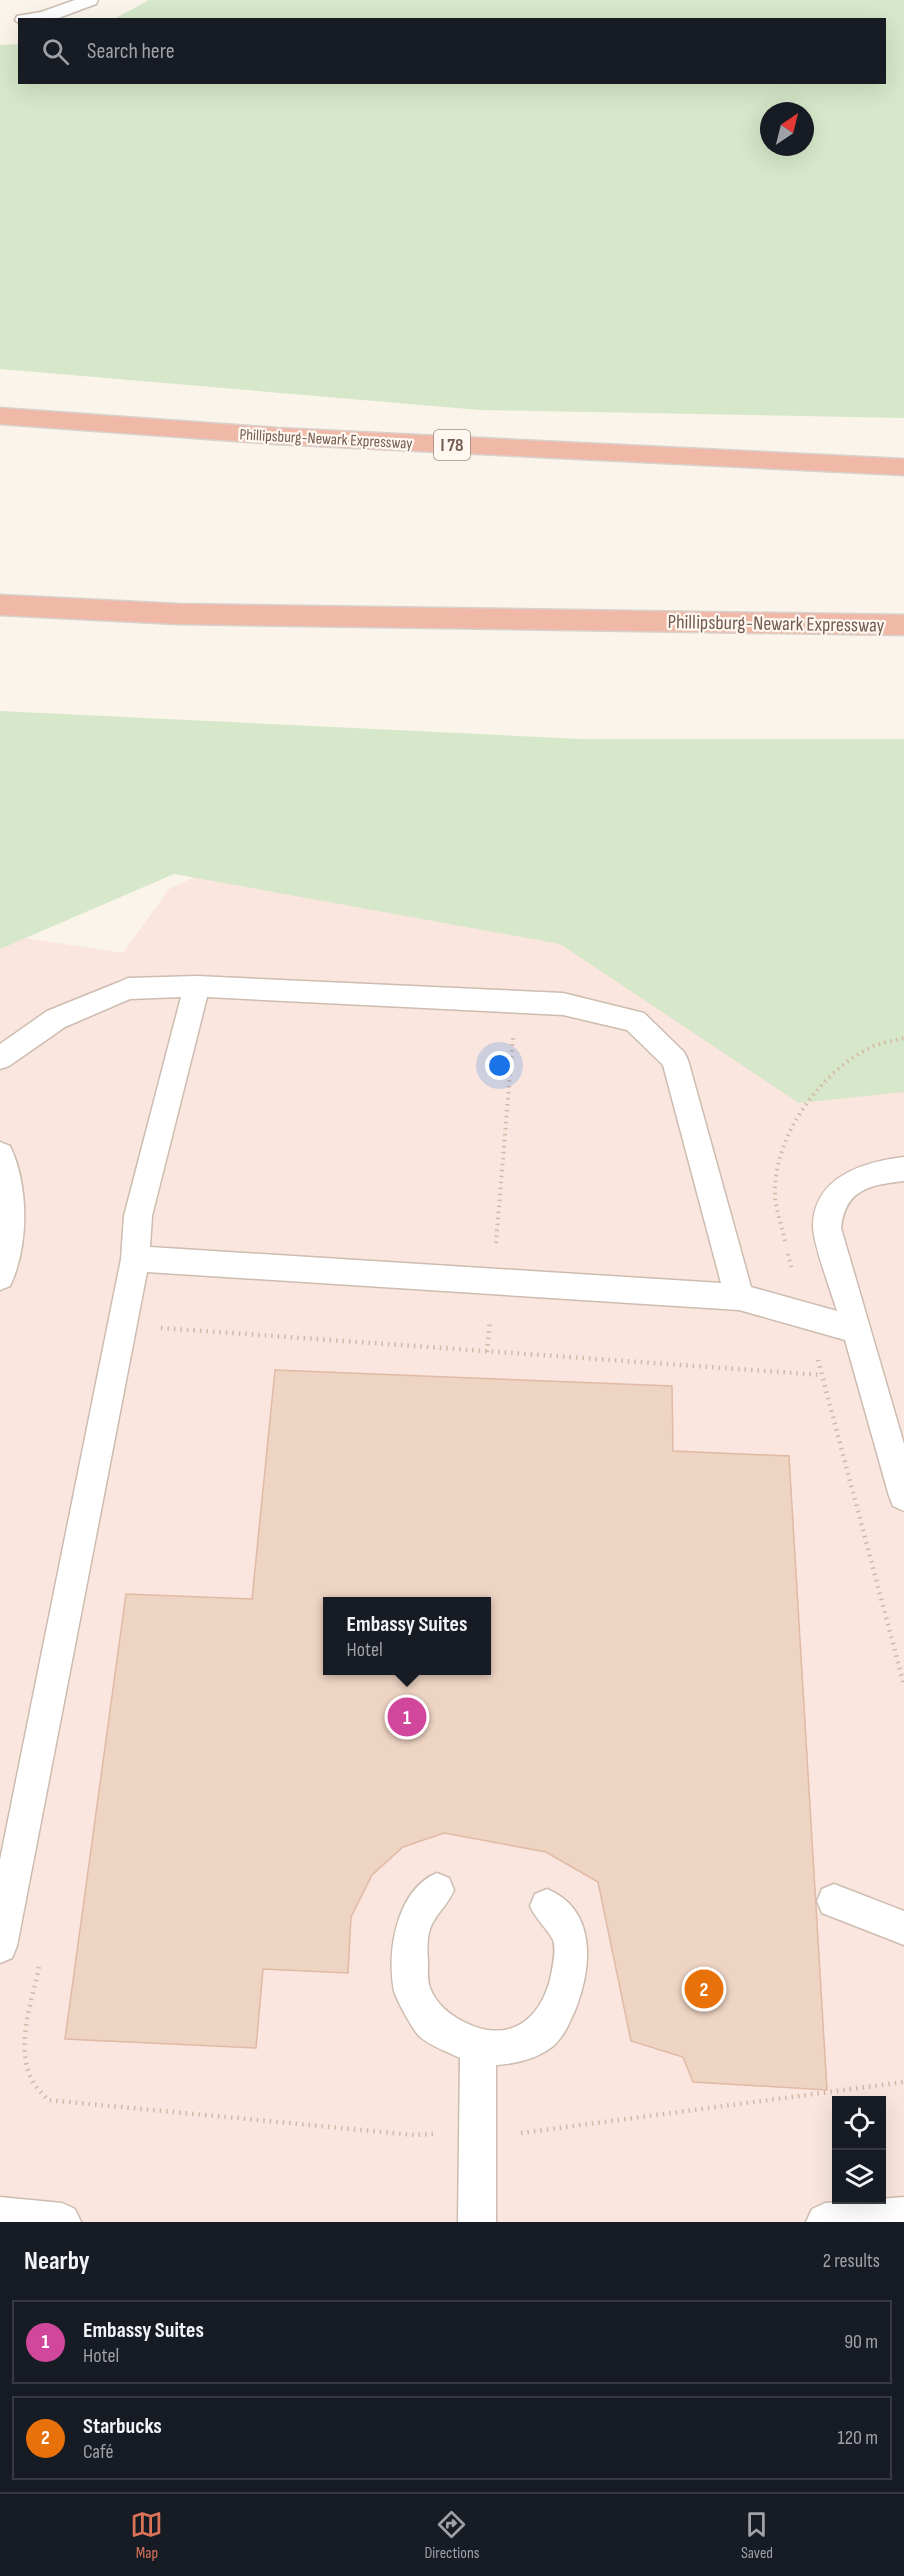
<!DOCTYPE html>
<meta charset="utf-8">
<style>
:root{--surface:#171b24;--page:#242831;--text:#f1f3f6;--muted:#9ea1a6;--line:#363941;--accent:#db7359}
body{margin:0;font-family:"Sofia Sans Condensed",sans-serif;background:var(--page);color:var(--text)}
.controls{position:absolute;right:18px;bottom:18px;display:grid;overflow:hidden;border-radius:0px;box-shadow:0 6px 24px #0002}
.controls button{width:54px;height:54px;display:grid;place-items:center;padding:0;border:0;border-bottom:2px solid var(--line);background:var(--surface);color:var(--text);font:30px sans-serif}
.compass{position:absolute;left:760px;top:102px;width:54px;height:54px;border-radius:50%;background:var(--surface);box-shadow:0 6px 24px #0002;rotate:35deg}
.you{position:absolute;left:500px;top:1066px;width:21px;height:21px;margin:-15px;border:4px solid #fff;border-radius:50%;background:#1a73e8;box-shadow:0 0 0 9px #1a73e833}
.badge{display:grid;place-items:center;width:39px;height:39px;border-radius:50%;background:var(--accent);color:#fff;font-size:20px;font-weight:700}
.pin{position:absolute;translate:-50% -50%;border:3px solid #fff;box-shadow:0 2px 6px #0006}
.popup{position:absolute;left:323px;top:1597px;width:168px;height:78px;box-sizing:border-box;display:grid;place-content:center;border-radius:0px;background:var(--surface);filter:drop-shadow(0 2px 4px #0005);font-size:20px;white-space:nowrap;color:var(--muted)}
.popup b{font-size:22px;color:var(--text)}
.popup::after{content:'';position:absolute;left:50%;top:100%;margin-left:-12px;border:12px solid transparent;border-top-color:var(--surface)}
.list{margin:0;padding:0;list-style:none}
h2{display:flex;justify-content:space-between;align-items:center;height:78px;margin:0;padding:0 24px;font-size:26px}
h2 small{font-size:20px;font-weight:400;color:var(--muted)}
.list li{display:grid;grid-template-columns:39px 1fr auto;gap:18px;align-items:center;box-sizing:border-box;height:84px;margin:0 12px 12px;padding:0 12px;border:2px solid var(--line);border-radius:0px}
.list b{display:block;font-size:22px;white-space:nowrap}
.list p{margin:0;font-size:20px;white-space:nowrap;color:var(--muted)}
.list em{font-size:20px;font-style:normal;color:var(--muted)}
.icon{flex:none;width:33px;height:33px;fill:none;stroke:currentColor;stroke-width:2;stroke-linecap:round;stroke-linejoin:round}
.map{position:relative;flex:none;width:904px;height:2222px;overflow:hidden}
.search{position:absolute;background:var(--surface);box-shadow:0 6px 24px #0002;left:18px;right:18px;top:18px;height:66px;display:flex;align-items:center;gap:15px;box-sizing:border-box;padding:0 21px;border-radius:0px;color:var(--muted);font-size:22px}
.sheet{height:270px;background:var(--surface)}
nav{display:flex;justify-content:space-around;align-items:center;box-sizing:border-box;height:84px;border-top:2px solid var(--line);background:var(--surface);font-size:16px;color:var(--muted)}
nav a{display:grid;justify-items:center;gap:3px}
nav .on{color:var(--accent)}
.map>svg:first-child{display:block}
</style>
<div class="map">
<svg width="904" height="2222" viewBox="0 0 904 2222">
<rect width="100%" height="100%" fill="#fbf4ea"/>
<path fill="#fae6de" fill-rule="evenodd" d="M 904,817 L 904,2222 L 0,2222 L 0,934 L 123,953 L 169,889 L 313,821 ZM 328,1602 L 486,1602 L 486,1670 L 328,1670 ZM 836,2100 L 882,2100 L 882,2200 L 836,2200 Z"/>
<path fill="#d6e8c9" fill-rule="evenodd" d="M 149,0 L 904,0 L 904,418 L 480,410 L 0,369 L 0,45 L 19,44 L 20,82 L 884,82 L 884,20 L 114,19 ZM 769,111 L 805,111 L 805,147 L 769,147 Z
M 0,711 L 582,739 L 904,739 L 904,1092 L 799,1103 L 560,944 L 174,874 L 0,949 Z"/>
<path fill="#eed4c3" stroke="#e0baa5" stroke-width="1.5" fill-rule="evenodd" d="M 275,1370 L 672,1386 L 673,1451 L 789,1456 L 827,2090 L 693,2082 L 683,2057 L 631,2041 L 598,1882 L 546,1852 L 444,1833 L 403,1847 L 372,1875 L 351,1917 L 348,1973 L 263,1969 L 256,2048 L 65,2039 L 126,1594 L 252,1599 ZM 328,1602 L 486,1602 L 486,1670 L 328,1670 Z"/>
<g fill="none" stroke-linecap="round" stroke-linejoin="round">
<g stroke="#cdbcb0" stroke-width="3">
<path id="service" d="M 75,0 L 98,0 L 96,4 L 53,20 L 20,20 L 20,24 L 15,20 L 17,16 L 41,12 Z
M 197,976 L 563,993 L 644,1013 L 684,1052 L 688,1060 L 751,1287 L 837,1311 C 831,1291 813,1244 813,1226 C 814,1176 864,1162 904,1157 L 904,1181 C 870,1185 845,1189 841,1228 L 904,1444 L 904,1511 L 893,1506 L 889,1496 L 845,1340 L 739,1310 L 147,1272 L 17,1946 L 12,1958 L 0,1963 L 0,1860 L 121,1259 L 124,1216 L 181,997 L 130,999 L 65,1027 L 9,1066 L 0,1069 L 0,1044 L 47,1011 L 119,982 L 128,978 ZM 207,997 L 563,1015 L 627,1030 L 663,1065 L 721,1283 L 150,1247 L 152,1216 Z
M 0,1142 L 10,1146 C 29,1186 29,1246 10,1286 L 0,1290 Z
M 437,1873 L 449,1878 L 454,1890 C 449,1903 438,1912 432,1924 C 427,1934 427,1950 428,1960 C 428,1969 427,1980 430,1988 C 437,2005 449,2014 464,2022 C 506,2043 538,2024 550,1980 C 552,1969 557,1951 553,1940 C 547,1928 536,1920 530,1906 L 535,1894 L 547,1889 C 597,1910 592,1966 576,2008 C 570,2022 564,2037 552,2047 C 536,2059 515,2064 496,2065 L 496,2222 L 458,2222 L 460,2058 C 448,2052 428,2045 419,2036 C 412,2028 397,2001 394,1991 C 386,1952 397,1889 437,1873 Z
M 834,1884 L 904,1911 L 904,1945 L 822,1913 L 817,1901 L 822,1889 Z
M 0,2197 L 62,2203 L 75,2209 L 81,2222 L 0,2222 Z
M 904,2197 L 904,2222 L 806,2222 L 812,2209 L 825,2203 Z"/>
</g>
<g stroke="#d8d1ce" stroke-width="3">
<path id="motorway" d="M 0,408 L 277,428 L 904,459 L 904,475 L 277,444 L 0,424 Z
M 0,595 L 178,604 L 904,615 L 904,635 L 178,624 L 0,615 Z"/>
</g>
<path stroke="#d4b7a6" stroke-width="4" stroke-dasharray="1.5 4.5" stroke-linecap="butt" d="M 785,1241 C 782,1226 776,1211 775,1196 C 773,1137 818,1075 869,1048 C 880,1043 892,1041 904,1038
M 496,1243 L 513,1038
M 788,1254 L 792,1270"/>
<path stroke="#d4b7a6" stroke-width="4.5" stroke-dasharray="1.5 5" stroke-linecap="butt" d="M 161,1328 L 822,1375
M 487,1352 L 490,1320
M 818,1360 L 904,1685
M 39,1967 C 32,2002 14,2048 33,2082 C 37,2089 43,2094 48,2100 L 414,2135 L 433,2134
M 521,2133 L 904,2082"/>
<use href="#service" fill="#fff" fill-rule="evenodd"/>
<use href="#motorway" fill="#f0b8a6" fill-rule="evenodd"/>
</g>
<g text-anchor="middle" stroke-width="4.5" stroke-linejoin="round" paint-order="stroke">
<g font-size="16" fill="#745b4f" stroke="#fef8f0">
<text transform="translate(326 438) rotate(3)" y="6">Phillipsburg-Newark Expressway</text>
</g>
<rect fill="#fef8f0" stroke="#9d8a7f" stroke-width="1.5" x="434" y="430" width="36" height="30" rx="4.5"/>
<g font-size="18" font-weight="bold" fill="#745b4f">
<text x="452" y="451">I 78</text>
</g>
<g font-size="20" fill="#745b4f" stroke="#fef8f0">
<text transform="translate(776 623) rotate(1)" y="7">Phillipsburg-Newark Expressway</text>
</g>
</g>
</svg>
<div class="controls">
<button><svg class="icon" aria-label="locate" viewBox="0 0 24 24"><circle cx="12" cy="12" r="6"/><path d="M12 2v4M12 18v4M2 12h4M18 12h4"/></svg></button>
<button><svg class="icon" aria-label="layers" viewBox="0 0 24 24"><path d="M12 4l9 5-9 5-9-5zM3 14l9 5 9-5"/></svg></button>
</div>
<svg class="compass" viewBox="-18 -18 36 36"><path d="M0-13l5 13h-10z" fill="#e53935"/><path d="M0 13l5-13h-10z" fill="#9ea1a6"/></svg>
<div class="you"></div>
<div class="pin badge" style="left:407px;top:1717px;background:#d1479c">1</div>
<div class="popup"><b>Embassy Suites</b>Hotel</div>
<div class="pin badge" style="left:704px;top:1989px;background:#e8710a">2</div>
<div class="search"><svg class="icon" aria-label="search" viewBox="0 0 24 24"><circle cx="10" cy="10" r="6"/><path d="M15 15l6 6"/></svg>Search here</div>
</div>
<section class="sheet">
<h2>Nearby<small>2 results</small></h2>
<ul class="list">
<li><span class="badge" style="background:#d1479c">1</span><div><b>Embassy Suites</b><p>Hotel</p></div><em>90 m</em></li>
<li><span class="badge" style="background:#e8710a">2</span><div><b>Starbucks</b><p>Café</p></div><em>120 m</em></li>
</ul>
</section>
<nav>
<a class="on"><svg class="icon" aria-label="map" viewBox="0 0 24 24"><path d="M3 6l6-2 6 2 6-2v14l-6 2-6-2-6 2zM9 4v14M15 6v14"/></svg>Map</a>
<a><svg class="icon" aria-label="directions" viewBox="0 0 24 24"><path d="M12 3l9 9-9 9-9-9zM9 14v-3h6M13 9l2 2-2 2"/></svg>Directions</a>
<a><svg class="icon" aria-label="saved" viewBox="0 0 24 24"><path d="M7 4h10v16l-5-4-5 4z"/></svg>Saved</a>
</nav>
